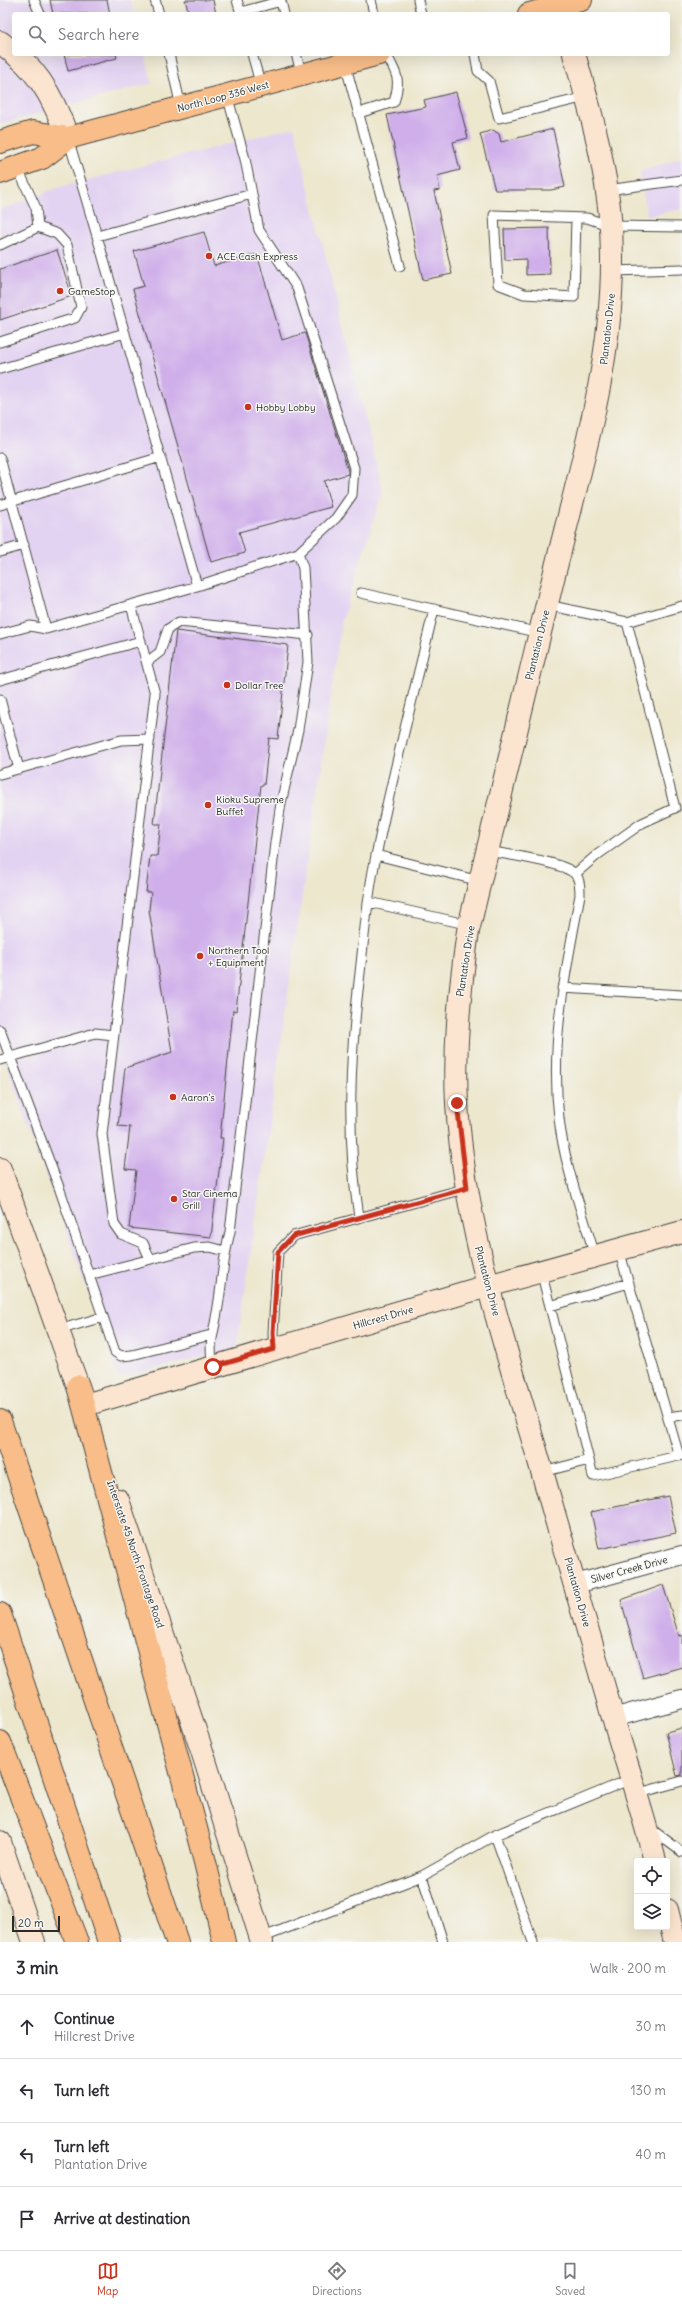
<!DOCTYPE html>
<meta charset="utf-8">
<style>
:root{--surface:#fff;--page:#f2f2f3;--text:#2b2b33;--muted:#7c7c81;--line:#e1e1e2;--accent:#c8321e}
body{margin:0;font-family:Delius,sans-serif;background:var(--page);color:var(--text)}
.controls{position:absolute;right:12px;bottom:12px;display:grid;overflow:hidden;border-radius:4px;box-shadow:0 4px 16px #0002}
.controls button{width:36px;height:36px;display:grid;place-items:center;padding:0;border:0;border-bottom:1px solid var(--line);background:var(--surface);color:var(--text);font:20px sans-serif}
.scale{position:absolute;left:12px;bottom:10px;width:48px;box-sizing:border-box;padding-left:4px;border:2px solid #2b2b2b;border-top:0;font-size:11px;line-height:14px;white-space:nowrap;color:#2b2b2b;-webkit-text-stroke:3px #f6f6f2;paint-order:stroke}
.stop{position:absolute;width:12px;height:12px;margin:-9px;border:3px solid #c8321e;border-radius:50%;background:#fff}
.stop.end{background:#c8321e;border-color:#fff;box-shadow:0 1px 4px #0008}
.list{margin:0;padding:0;list-style:none}
h2{display:flex;justify-content:space-between;align-items:center;height:52px;margin:0;padding:0 16px;font-size:17px}
h2 small{font-size:13px;font-weight:400;color:var(--muted)}
.list li{display:grid;grid-template-columns:26px 1fr auto;gap:12px;align-items:center;box-sizing:border-box;height:64px;padding:0 16px;border-top:1px solid var(--line)}
.list b{display:block;font-size:15px;white-space:nowrap}
.list p{margin:0;font-size:13px;white-space:nowrap;color:var(--muted)}
.list em{font-size:13px;font-style:normal;color:var(--muted)}
.icon{flex:none;width:22px;height:22px;fill:none;stroke:currentColor;stroke-width:2;stroke-linecap:round;stroke-linejoin:round}
.map{position:relative;flex:none;width:682px;height:1942px;overflow:hidden}
.search{position:absolute;background:var(--surface);box-shadow:0 4px 16px #0002;left:12px;right:12px;top:12px;height:44px;display:flex;align-items:center;gap:10px;box-sizing:border-box;padding:0 14px;border-radius:4px;color:var(--muted);font-size:15px}
.sheet{height:308px;background:var(--surface)}
nav{display:flex;justify-content:space-around;align-items:center;box-sizing:border-box;height:56px;border-top:1px solid var(--line);background:var(--surface);font-size:11px;color:var(--muted)}
nav a{display:grid;justify-items:center;gap:2px}
nav .on{color:var(--accent)}
.map>svg:first-child{display:block}
</style>
<div class="map">
<svg width="682" height="1942" viewBox="0 0 682 1942">
<rect width="100%" height="100%" fill="#f6f6f2"/>
<filter id="ink" filterUnits="userSpaceOnUse"><feTurbulence type="fractalNoise" baseFrequency=".025" numOctaves="2"/><feDisplacementMap in="SourceGraphic" scale="8" xChannelSelector="R" yChannelSelector="G"/><feConvolveMatrix kernelMatrix="1 2 1 2 8 2 1 2 1" color-interpolation-filters="sRGB"/></filter>
<filter id="wash" filterUnits="userSpaceOnUse"><feTurbulence type="fractalNoise" baseFrequency=".012" numOctaves="4" result="noise"/><feDisplacementMap in="SourceGraphic" scale="16" xChannelSelector="R" yChannelSelector="G"/><feGaussianBlur stdDeviation="0.9" result="paint"/><feColorMatrix in="noise" values="0 0 0 0 0 0 0 0 0 0 0 0 0 0 0 0 0 1.4 0 .05"/><feComposite in="paint" operator="in"/></filter>
<g filter="url(#wash)">
<rect width="100%" height="100%" fill="#ede7ce"/>
<path fill="#e3d3f2" d="M 0,0 L 130,0 L 134,14 L 14,14 L 14,54 L 145,54 L 152,83 L 0,124 Z
M 294,127 L 383,491 L 341,624 L 237,1348 L 119,1378 L 0,1046 L 0,210 L 60,187 Z
M 682,157 L 682,209 L 647,216 L 640,172 Z"/>
<g id="blocks">
<path fill="#cfaeea" d="M 50,0 L 107,0 L 110,14 L 53,14 Z
M 185,0 L 213,0 L 216,14 L 189,14 Z
M 64,54 L 116,54 L 117,58 L 68,71 Z
M 456,92 L 468,138 L 453,142 L 460,170 L 437,176 L 440,190 L 434,191 L 452,274 L 423,280 L 387,115 L 426,107 L 424,100 Z
M 553,129 L 565,187 L 551,190 L 495,190 L 480,134 L 493,130 L 499,134 L 501,142 Z
M 549,228 L 550,274 L 526,275 L 526,259 L 505,260 L 504,229 Z
M 204,232 L 214,266 L 257,254 L 282,340 L 305,333 L 348,471 L 348,474 L 324,481 L 331,507 L 239,532 L 245,553 L 211,562 L 133,289 L 144,286 L 134,251 Z
M 57,250 L 72,296 L 0,320 L 0,269 Z
M 176,631 L 288,645 L 278,739 L 269,738 L 264,785 L 261,785 L 236,1011 L 233,1010 L 220,1138 L 223,1138 L 211,1237 L 129,1228 L 136,1170 L 125,1169 L 130,1127 L 118,1126 L 125,1068 L 172,1052 L 149,910 L 151,892 L 146,892 L 150,856 L 157,856 L 161,824 L 154,824 Z
M 668,1496 L 676,1533 L 599,1549 L 591,1512 Z
M 663,1585 L 679,1636 L 682,1635 L 682,1667 L 643,1678 L 621,1600 Z
M 682,1728 L 682,1775 L 677,1776 L 666,1732 Z"/>
</g>
</g>
<g filter="url(#ink)">
<use href="#blocks" fill-opacity="0" stroke="#484743" stroke-width="1"/>
<g fill="none" stroke-linecap="round" stroke-linejoin="round">
<g stroke="#484743" stroke-width="11">
<path id="lane" d="M 34,0 L 40,14
M 155,0 L 159,14
M 237,0 L 241,14
M 371,0 L 374,14
M 418,0 L 421,14
M 241,12 L 281,1 L 284,14
M 169,54 L 181,107
M 252,54 L 261,86
M 296,54 L 302,75
M 475,54 L 478,71 L 489,81 L 499,118 L 586,97
M 345,63 L 400,266
M 359,113 L 394,102 C 401,79 397,74 386,54
M 68,138 L 97,236 L 252,194 L 245,159 L 227,95
M 607,190 L 682,180
M 576,218 L 574,297 L 524,294 L 498,284 L 494,215 L 587,218 L 611,226 L 682,227
M 0,245 L 38,227 L 36,208 L 17,167
M 612,271 L 682,269
M 0,342 L 75,318 L 81,307 L 67,245 L 57,234 L 38,227
M 0,369 L 125,333
M 0,458 L 46,629
M 0,505 L 161,457
M 0,552 L 24,545
M 197,586 L 298,553 L 336,518 L 352,495 L 354,468 L 297,288 L 259,230 L 252,194
M 361,593 L 540,633
M 131,605 L 155,694 L 102,1134 L 114,1224 L 121,1234 L 143,1243 L 150,1259
M 547,605 L 627,622 L 682,606
M 0,634 L 30,626 L 46,629 L 197,586 L 97,236
M 147,662 L 160,652 L 168,629 L 179,622 L 308,635
M 0,680 L 141,641
M 0,699 L 19,769
M 0,774 L 121,740 L 150,739
M 487,851 C 505,854 564,862 575,874 C 580,879 580,888 580,895 C 566,969 550,1042 559,1118 C 564,1165 582,1211 595,1256
M 376,855 L 480,881
M 575,874 L 597,855 L 642,823 L 675,808 L 627,622
M 369,902 L 470,925
M 562,988 L 682,995
M 0,1030 L 60,1190 L 115,1352 L 121,1356 L 132,1355 L 211,1335
M 0,1060 L 95,1033 L 114,1035
M 359,1217 C 346,1135 350,1055 360,973 C 364,937 367,901 374,866 C 391,779 414,694 434,609
M 619,1250 L 679,1456
M 541,1271 L 593,1476 L 682,1455
M 89,1275 L 194,1248 L 210,1247 L 225,1251
M 550,1306 L 629,1283
M 58,1330 L 103,1317
M 274,1349 L 273,1333 L 278,1252 L 293,1236 L 467,1188
M 213,1367 C 209,1342 212,1341 216,1318 C 222,1289 222,1261 230,1232 L 275,843 L 281,803 L 298,730 L 308,662 L 303,568 L 298,553
M 668,1417 L 682,1415
M 543,1472 L 589,1460
M 636,1794 L 682,1781
M 651,1829 L 682,1852
M 495,1835 L 533,1942
M 422,1876 L 443,1942
M 261,1938 L 422,1876 L 495,1835 L 631,1779"/>
</g>
<g stroke="#484743" stroke-width="20">
<path id="street" d="M 576,1584 L 682,1555
M 613,1718 L 682,1699"/>
</g>
<g stroke="#484743" stroke-width="24">
<path id="secondary" d="M 0,42 L 14,53
M 15,54 C 43,76 56,106 68,138
M 574,54 C 594,121 612,187 612,257 C 613,362 581,465 556,567 C 526,688 498,809 468,931 C 460,988 454,1045 457,1103 C 464,1224 503,1339 537,1454 C 563,1542 588,1630 613,1718 C 627,1765 643,1813 655,1861
M 0,1169 L 84,1403
M 85,1405 L 470,1291 L 682,1232
M 118,1500 L 202,1751 L 262,1942
M 0,1842 L 34,1942
M 667,1910 L 675,1942"/>
</g>
<g stroke="#484743" stroke-width="24">
<path id="primary" d="M 529,14 L 581,0
M 0,142 L 33,132 L 68,138
M 0,173 L 42,158 L 68,138 L 379,54"/>
</g>
<g stroke="#484743" stroke-width="24">
<path id="highway" d="M 78,1386 L 205,1862 L 224,1942
M 0,1421 L 177,1942
M 0,1614 L 109,1942
M 0,1742 L 77,1942"/>
</g>
<use href="#lane" stroke="#fff" stroke-width="9"/>
<use href="#street" stroke="#fff" stroke-width="18"/>
<use href="#secondary" stroke="#fce5d0" stroke-width="22"/>
<use href="#primary" stroke="#f8bd89" stroke-width="22"/>
<use href="#highway" stroke="#f8bd89" stroke-width="22"/>
</g>
</g>
<g fill="none" stroke-linecap="round" stroke-linejoin="round" filter="url(#ink)">
<path stroke="#c8321e" stroke-width="5" d="M 213,1367 L 274,1349 L 273,1333 L 278,1252 L 293,1236 L 467,1188 L 457,1103"/>
</g>
<g fill="#c8321e" stroke="#f6f6f2" stroke-width="1.5">
<circle cx="209" cy="256" r="4"/>
<circle cx="60" cy="291" r="4"/>
<circle cx="248" cy="407" r="4"/>
<circle cx="227" cy="685" r="4"/>
<circle cx="208" cy="805" r="4"/>
<circle cx="200" cy="956" r="4"/>
<circle cx="173" cy="1097" r="4"/>
<circle cx="174" cy="1199" r="4"/>
</g>
<g text-anchor="middle" stroke-width="3" stroke-linejoin="round" paint-order="stroke">
<g font-size="10" fill="#2b2b2b" stroke="#f6f6f2">
<text transform="translate(223 96) rotate(-15)" y="4">North Loop 336 West</text>
<text transform="translate(607 329) rotate(-84)" y="4">Plantation Drive</text>
<text transform="translate(537 645) rotate(-76)" y="4">Plantation Drive</text>
<text transform="translate(465 961) rotate(-81)" y="4">Plantation Drive</text>
<text transform="translate(488 1281) rotate(75)" y="4">Plantation Drive</text>
<text transform="translate(383 1317) rotate(-16)" y="4">Hillcrest Drive</text>
<text transform="translate(136 1554) rotate(71)" y="4">Interstate 45 North Frontage Road</text>
<text transform="translate(629 1569) rotate(-15)" y="4">Silver Creek Drive</text>
<text transform="translate(578 1592) rotate(74)" y="4">Plantation Drive</text>
</g>
<g font-size="10" fill="#2b2b2b" stroke="#f6f6f2" text-anchor="start">
<text x="217" y="260">ACE Cash Express</text>
<text x="68" y="295">GameStop</text>
<text x="256" y="411">Hobby Lobby</text>
<text x="235" y="689">Dollar Tree</text>
<text x="216" y="803">Kioku Supreme<tspan x="216" dy="12">Buffet</tspan></text>
<text x="208" y="954">Northern Tool<tspan x="208" dy="12">+ Equipment</tspan></text>
<text x="181" y="1101">Aaron's</text>
<text x="182" y="1197">Star Cinema<tspan x="182" dy="12">Grill</tspan></text>
</g>
</g>
</svg>
<div class="controls">
<button><svg class="icon" aria-label="locate" viewBox="0 0 24 24"><circle cx="12" cy="12" r="6"/><path d="M12 2v4M12 18v4M2 12h4M18 12h4"/></svg></button>
<button><svg class="icon" aria-label="layers" viewBox="0 0 24 24"><path d="M12 4l9 5-9 5-9-5zM3 14l9 5 9-5"/></svg></button>
</div>
<div class="scale">20 m</div>
<div class="stop" style="left:213px;top:1367px"></div>
<div class="stop end" style="left:457px;top:1103px"></div>
<div class="search"><svg class="icon" aria-label="search" viewBox="0 0 24 24"><circle cx="10" cy="10" r="6"/><path d="M15 15l6 6"/></svg>Search here</div>
</div>
<section class="sheet">
<h2>3 min<small>Walk · 200 m</small></h2>
<ul class="list">
<li><svg class="icon" aria-label="ahead" viewBox="0 0 24 24"><path d="M12 20V5M6 11l6-6 6 6"/></svg><div><b>Continue</b><p>Hillcrest Drive</p></div><em>30 m</em></li>
<li><svg class="icon" aria-label="left" viewBox="0 0 24 24"><path d="M17 20v-9H6M10 6l-5 5 5 5"/></svg><div><b>Turn left</b></div><em>130 m</em></li>
<li><svg class="icon" aria-label="left" viewBox="0 0 24 24"><path d="M17 20v-9H6M10 6l-5 5 5 5"/></svg><div><b>Turn left</b><p>Plantation Drive</p></div><em>40 m</em></li>
<li><svg class="icon" aria-label="arrive" viewBox="0 0 24 24"><path d="M6 21V4h12l-3 4 3 4H6"/></svg><div><b>Arrive at destination</b></div></li>
</ul>
</section>
<nav>
<a class="on"><svg class="icon" aria-label="map" viewBox="0 0 24 24"><path d="M3 6l6-2 6 2 6-2v14l-6 2-6-2-6 2zM9 4v14M15 6v14"/></svg>Map</a>
<a><svg class="icon" aria-label="directions" viewBox="0 0 24 24"><path d="M12 3l9 9-9 9-9-9zM9 14v-3h6M13 9l2 2-2 2"/></svg>Directions</a>
<a><svg class="icon" aria-label="saved" viewBox="0 0 24 24"><path d="M7 4h10v16l-5-4-5 4z"/></svg>Saved</a>
</nav>
